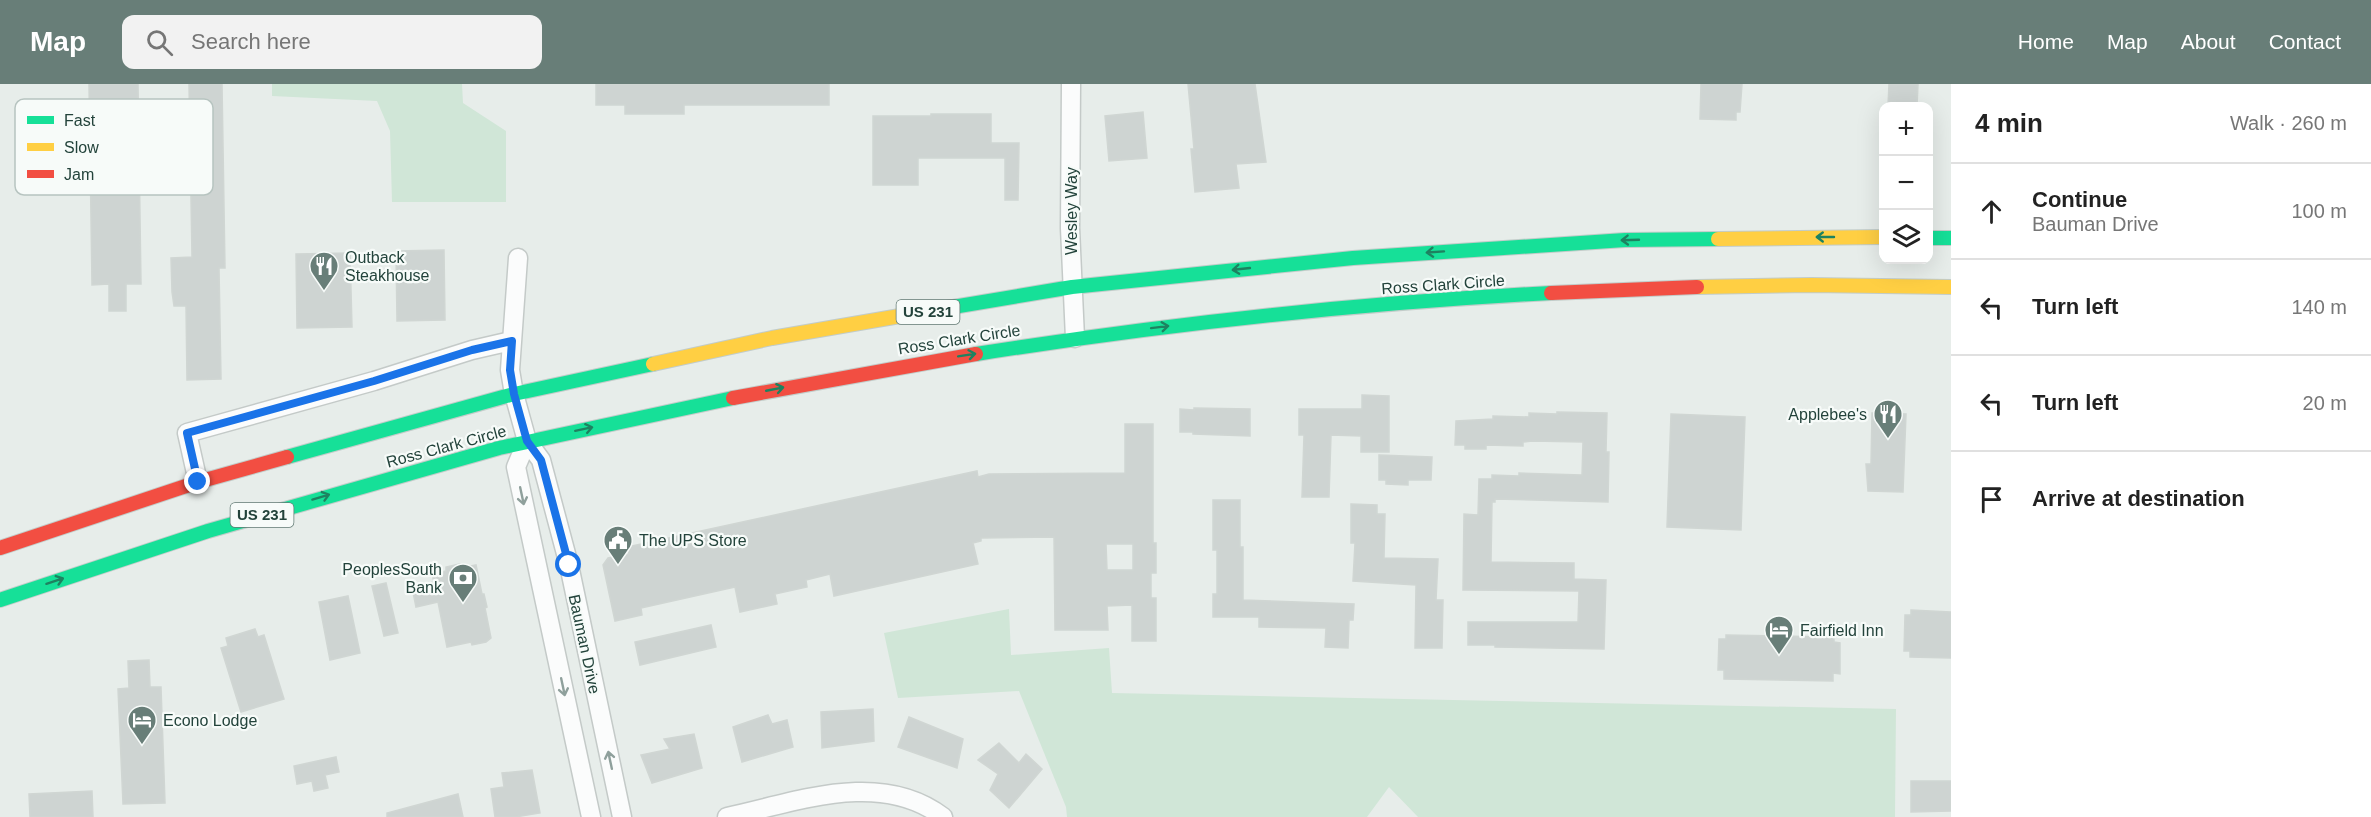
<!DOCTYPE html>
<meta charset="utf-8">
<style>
:root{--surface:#fff;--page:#f2f2f2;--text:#222;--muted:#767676;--line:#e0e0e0;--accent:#687e78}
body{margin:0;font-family:Helvetica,sans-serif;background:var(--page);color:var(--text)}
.controls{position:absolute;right:18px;top:18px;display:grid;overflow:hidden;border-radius:12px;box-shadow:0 6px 24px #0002}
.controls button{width:54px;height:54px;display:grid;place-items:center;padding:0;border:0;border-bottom:2px solid var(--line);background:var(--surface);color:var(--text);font:30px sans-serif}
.stop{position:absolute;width:18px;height:18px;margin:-14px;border:4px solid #1a73e8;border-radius:50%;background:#fff}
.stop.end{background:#1a73e8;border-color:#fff;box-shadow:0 2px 6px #0008}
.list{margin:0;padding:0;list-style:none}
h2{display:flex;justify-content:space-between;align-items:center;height:78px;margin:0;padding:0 24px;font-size:26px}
h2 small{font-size:20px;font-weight:400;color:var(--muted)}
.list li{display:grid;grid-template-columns:39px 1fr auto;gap:18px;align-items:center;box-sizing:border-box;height:96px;padding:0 24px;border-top:2px solid var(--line)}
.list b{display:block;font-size:22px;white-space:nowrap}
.list p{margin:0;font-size:20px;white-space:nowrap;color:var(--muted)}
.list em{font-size:20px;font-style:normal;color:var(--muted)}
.icon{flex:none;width:33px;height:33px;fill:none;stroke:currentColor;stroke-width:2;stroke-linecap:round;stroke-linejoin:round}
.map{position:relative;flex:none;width:1951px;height:733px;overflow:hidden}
header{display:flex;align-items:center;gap:36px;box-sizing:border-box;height:84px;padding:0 30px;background:var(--accent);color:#fff}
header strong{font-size:28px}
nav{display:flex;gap:33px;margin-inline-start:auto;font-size:21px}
.search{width:420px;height:54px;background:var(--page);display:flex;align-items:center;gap:15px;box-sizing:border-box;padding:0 21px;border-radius:12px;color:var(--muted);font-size:22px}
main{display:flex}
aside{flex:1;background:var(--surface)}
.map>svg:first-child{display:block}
</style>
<header>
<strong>Map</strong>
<div class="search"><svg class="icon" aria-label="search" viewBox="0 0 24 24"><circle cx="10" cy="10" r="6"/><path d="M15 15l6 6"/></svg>Search here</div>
<nav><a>Home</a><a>Map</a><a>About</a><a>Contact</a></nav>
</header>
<main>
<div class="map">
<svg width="1951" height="733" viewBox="0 0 1951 733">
<rect width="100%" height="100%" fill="#e7edea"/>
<path fill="#d0e6d7" d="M 272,0 L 462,0 L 463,19 L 506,47 L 506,118 L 392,118 L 390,47 L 377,17 L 272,12 Z
M 1009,525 L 1011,571 L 1109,564 L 1112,609 L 1896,625 L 1895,733 L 1418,733 L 1389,703 L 1367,733 L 1067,733 L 1066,723 L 1019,607 L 898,614 L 884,549 Z"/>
<path fill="#ced4d2" stroke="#d0d6d3" stroke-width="1.5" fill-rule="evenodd" d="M 89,0 L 138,0 L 141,200 L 126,200 L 126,227 L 109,227 L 109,200 L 92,201 Z
M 189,0 L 222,0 L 225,184 L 219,184 L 221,295 L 187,296 L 186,222 L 174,222 L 172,208 L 171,174 L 192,173 Z
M 596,0 L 829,0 L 829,21 L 684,21 L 684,30 L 625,30 L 625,21 L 596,21 Z
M 1188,0 L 1255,0 L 1266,78 L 1236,80 L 1239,104 L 1195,108 L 1191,65 L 1194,65 Z
M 1701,0 L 1742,0 L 1740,28 L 1736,28 L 1736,36 L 1700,35 Z
M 1889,0 L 1918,0 L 1917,22 L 1888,22 Z
M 1143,28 L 1147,74 L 1109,77 L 1105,32 Z
M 931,30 L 991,30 L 991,59 L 1019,59 L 1018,116 L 1005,116 L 1005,74 L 918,74 L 918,101 L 873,101 L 873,32 L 931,32 Z
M 444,166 L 445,236 L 397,237 L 396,167 Z
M 350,169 L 352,243 L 297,244 L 296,170 Z
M 1362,311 L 1389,312 L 1389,368 L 1361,368 L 1361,352 L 1331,351 L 1329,413 L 1302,413 L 1304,351 L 1299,351 L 1299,325 L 1362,325 Z
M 1194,324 L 1250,325 L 1250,352 L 1193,350 L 1193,348 L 1180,348 L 1180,325 L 1194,326 Z
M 1557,328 L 1607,329 L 1606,368 L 1609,368 L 1608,418 L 1495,415 L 1495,418 L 1492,418 L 1491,478 L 1574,479 L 1574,495 L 1606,496 L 1604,565 L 1495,563 L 1495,561 L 1468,561 L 1468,538 L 1578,538 L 1579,507 L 1463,506 L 1464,430 L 1478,431 L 1479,395 L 1492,395 L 1492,391 L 1519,392 L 1519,389 L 1582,391 L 1583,358 L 1532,357 L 1523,358 L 1523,362 L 1486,361 L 1486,365 L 1465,365 L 1465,361 L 1455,361 L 1456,337 L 1493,335 L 1493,332 L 1529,333 L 1529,329 L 1557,330 Z
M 1872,329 L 1906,330 L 1903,408 L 1868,407 L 1866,380 L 1871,380 Z
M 1671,330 L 1745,333 L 1741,446 L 1667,443 Z
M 1125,340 L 1153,340 L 1153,459 L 1156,459 L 1156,489 L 1151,489 L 1151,514 L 1156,514 L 1156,557 L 1132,557 L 1132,521 L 1107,522 L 1108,546 L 1055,546 L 1054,453 L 981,454 L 981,457 L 973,459 L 978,480 L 834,512 L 830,490 L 806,496 L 807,503 L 775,510 L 777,520 L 740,528 L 735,503 L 641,524 L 642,531 L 615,537 L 603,481 L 608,474 L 629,470 L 627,463 L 977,387 L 978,393 L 989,390 L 1125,389 ZM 1106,460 L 1133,460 L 1133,486 L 1107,486 Z
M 1379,371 L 1432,373 L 1431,396 L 1408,396 L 1408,401 L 1386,400 L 1386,396 L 1379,396 Z
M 1213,416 L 1240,416 L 1240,463 L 1243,463 L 1243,516 L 1354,520 L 1353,536 L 1349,536 L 1348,564 L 1325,563 L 1326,544 L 1259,543 L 1259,533 L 1213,533 L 1213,510 L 1217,510 L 1217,466 L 1213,466 Z
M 1351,420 L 1377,421 L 1377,430 L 1385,430 L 1384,474 L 1438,475 L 1436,516 L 1443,516 L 1442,564 L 1415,564 L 1416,501 L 1353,497 L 1355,459 L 1351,459 Z
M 460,480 L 461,484 L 476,481 L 482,510 L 484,510 L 487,523 L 485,524 L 491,554 L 486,558 L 472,561 L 471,558 L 447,563 L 438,518 L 416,523 L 412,503 L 434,498 L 432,490 L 446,487 L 446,483 Z
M 386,499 L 398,549 L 384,552 L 372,502 Z
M 348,512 L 360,569 L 330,576 L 319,518 Z
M 1911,526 L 1951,528 L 1951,574 L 1910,573 L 1910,567 L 1904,567 L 1905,531 L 1911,531 Z
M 711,541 L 716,563 L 640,581 L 635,558 Z
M 255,545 L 258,553 L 264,551 L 284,615 L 241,628 L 221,564 L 228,562 L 226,554 Z
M 1726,551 L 1834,553 L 1834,558 L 1840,559 L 1840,590 L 1833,589 L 1833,597 L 1724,595 L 1724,586 L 1718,586 L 1719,555 L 1726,555 Z
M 149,576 L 150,603 L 161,603 L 165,719 L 123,720 L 118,605 L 129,604 L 128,577 Z
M 873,625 L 874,657 L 822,664 L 821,628 Z
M 768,631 L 772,640 L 787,636 L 793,663 L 742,678 L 733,643 Z
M 909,633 L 963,655 L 957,684 L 898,663 Z
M 694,650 L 702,684 L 652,699 L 641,671 L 670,665 L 664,655 Z
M 999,659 L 1019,679 L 1026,670 L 1042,685 L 1009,724 L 990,706 L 998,690 L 978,676 Z
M 336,673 L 339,688 L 325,691 L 328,704 L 314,707 L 312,697 L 297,700 L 294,682 Z
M 532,686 L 540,729 L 515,733 L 495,733 L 491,705 L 504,703 L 502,689 Z
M 1911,697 L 1951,697 L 1951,727 L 1911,728 Z
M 92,707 L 93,733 L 30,733 L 29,710 Z
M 458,710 L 463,733 L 387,733 L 387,729 Z"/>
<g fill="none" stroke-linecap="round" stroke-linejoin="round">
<g stroke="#c4cac8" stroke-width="21">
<path id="street" d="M 1071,0 L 1070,144 L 1075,254
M 518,174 L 510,286 L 514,310 L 527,357 L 541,376 L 569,481 L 622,733
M 527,357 L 516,383 L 591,733
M 198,398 L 187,349 L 374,297 L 472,266 L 511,257
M 727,733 C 797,718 880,685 943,733"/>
</g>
<g stroke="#c2ccc9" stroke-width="16">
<path id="fast" d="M 1928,154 L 1951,154
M 929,227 L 1072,203 L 1353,174 L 1625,156 L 1718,155
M 976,270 C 1166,240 1359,219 1551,209
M 287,373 L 514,310 L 653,280
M 0,516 L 208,447 L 499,364 L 733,314"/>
</g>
<g stroke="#c2ccc9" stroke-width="16">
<path id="slow" d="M 1718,155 L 1884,153
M 1697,203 L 1811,201 L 1951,203
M 653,280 L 772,254 L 929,227"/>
</g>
<g stroke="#c2ccc9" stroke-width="16">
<path id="jam" d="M 1551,209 L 1697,203
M 733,314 L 976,270
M 0,464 L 198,398 L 287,373"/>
</g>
<use href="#street" stroke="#fbfcfc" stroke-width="18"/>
<use href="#fast" stroke="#16e098" stroke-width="14"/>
<use href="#slow" stroke="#ffcf43" stroke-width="14"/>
<use href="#jam" stroke="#f24e42" stroke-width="14"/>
</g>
<defs><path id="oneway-shaft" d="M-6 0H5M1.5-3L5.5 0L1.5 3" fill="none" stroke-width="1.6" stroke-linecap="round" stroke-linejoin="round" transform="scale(1.5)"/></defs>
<g stroke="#1e8260">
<use href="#oneway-shaft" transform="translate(1825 153) rotate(180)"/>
<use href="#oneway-shaft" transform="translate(1630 156) rotate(178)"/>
<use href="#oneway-shaft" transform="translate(1435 168) rotate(176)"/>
<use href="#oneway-shaft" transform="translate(1241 185) rotate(174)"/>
<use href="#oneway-shaft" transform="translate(1160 243) rotate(-7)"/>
<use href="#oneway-shaft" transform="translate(967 271) rotate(-9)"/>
<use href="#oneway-shaft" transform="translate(775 305) rotate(-11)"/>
<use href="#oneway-shaft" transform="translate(584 345) rotate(-12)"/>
<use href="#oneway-shaft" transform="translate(321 413) rotate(-17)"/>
<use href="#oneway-shaft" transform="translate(55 497) rotate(-18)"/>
</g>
<g stroke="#8fa09c">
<use href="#oneway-shaft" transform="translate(522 412) rotate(78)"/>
<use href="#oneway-shaft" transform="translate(563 603) rotate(78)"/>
<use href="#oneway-shaft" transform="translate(610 676) rotate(-102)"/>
</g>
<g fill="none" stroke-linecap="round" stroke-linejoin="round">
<path stroke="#1a73e8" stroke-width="8" d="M 198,398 L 187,349 L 374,297 L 472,266 L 512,257 L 510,286 L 514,310 L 527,357 L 541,376 L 569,481"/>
</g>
<defs>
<g id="restaurant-pin" transform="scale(1.5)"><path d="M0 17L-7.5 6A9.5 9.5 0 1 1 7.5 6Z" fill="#687e78" stroke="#f7fbf9"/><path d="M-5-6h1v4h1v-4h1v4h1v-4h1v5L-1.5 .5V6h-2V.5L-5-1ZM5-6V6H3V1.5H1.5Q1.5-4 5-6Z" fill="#fff"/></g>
<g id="civic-pin" transform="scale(1.5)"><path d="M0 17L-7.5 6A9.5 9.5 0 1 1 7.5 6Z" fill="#687e78" stroke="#f7fbf9"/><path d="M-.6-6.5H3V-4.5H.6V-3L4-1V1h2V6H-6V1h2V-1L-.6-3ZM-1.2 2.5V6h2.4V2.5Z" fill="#fff"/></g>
<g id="bank-pin" transform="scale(1.5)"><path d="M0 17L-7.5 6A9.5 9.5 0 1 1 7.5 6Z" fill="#687e78" stroke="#f7fbf9"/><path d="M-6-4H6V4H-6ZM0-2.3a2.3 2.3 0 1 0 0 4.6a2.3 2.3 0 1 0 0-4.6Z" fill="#fff"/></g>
<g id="hotel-pin" transform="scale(1.5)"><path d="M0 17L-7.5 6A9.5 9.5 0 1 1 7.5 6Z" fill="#687e78" stroke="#f7fbf9"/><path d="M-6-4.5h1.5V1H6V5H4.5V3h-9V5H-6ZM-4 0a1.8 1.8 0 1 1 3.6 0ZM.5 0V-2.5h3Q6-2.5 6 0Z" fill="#fff"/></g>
</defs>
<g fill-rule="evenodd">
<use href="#restaurant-pin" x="324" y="182"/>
<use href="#restaurant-pin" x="1888" y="330"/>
<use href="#civic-pin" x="618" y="456"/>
<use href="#bank-pin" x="463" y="494"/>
<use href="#hotel-pin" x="1779" y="546"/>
<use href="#hotel-pin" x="142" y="636"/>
</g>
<g text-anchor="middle" stroke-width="4.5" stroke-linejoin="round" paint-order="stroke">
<g fill="#f7fbf9" stroke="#637a74" stroke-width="1.5">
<rect x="896.5" y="216" width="63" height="24" rx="4.5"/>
<rect x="230.5" y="419" width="63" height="24" rx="4.5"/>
</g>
<g font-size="15" font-weight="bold" fill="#23433b">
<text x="928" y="233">US 231</text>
<text x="262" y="436">US 231</text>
</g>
<g font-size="16" fill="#23433b" stroke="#f7fbf9">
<text transform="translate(1071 127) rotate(-90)" y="6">Wesley Way</text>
<text transform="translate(1443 200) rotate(-4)" y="6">Ross Clark Circle</text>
<text transform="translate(959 255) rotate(-9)" y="6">Ross Clark Circle</text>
<text transform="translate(446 362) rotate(-15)" y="6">Ross Clark Circle</text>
<text transform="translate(585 560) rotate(78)" y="6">Bauman Drive</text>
</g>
<g font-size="16" fill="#23433b" stroke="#f7fbf9" text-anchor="start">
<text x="345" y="179">Outback<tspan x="345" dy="18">Steakhouse</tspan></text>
<text x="1867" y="336" text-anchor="end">Applebee's</text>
<text x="639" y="462">The UPS Store</text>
<text x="442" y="491" text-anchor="end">PeoplesSouth<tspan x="442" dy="18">Bank</tspan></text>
<text x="1800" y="552">Fairfield Inn</text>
<text x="163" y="642">Econo Lodge</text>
</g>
</g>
<rect x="15" y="15" width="198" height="96" rx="9" fill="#f7fbf9" stroke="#b7c4c0" stroke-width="1.5"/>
<rect x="27" y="32" width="27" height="8" fill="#16e098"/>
<rect x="27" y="59" width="27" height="8" fill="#ffcf43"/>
<rect x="27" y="86" width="27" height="8" fill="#f24e42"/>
<g font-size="16" fill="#23433b">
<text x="64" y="42">Fast</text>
<text x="64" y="69">Slow</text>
<text x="64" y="96">Jam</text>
</g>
</svg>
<div class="controls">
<button>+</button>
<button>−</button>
<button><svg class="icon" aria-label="layers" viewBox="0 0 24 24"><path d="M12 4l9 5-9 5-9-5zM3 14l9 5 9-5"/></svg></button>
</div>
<div class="stop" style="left:569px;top:481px"></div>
<div class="stop end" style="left:198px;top:398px"></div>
</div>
<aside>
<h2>4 min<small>Walk · 260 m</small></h2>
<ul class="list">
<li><svg class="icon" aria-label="ahead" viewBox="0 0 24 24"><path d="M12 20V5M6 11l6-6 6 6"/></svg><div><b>Continue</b><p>Bauman Drive</p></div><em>100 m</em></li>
<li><svg class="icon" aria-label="left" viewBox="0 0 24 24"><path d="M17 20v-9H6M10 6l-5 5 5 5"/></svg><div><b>Turn left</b></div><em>140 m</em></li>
<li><svg class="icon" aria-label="left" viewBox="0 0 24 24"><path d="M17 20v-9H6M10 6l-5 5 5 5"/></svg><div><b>Turn left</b></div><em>20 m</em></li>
<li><svg class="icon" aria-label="arrive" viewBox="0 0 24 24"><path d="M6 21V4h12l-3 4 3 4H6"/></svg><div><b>Arrive at destination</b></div></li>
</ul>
</aside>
</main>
